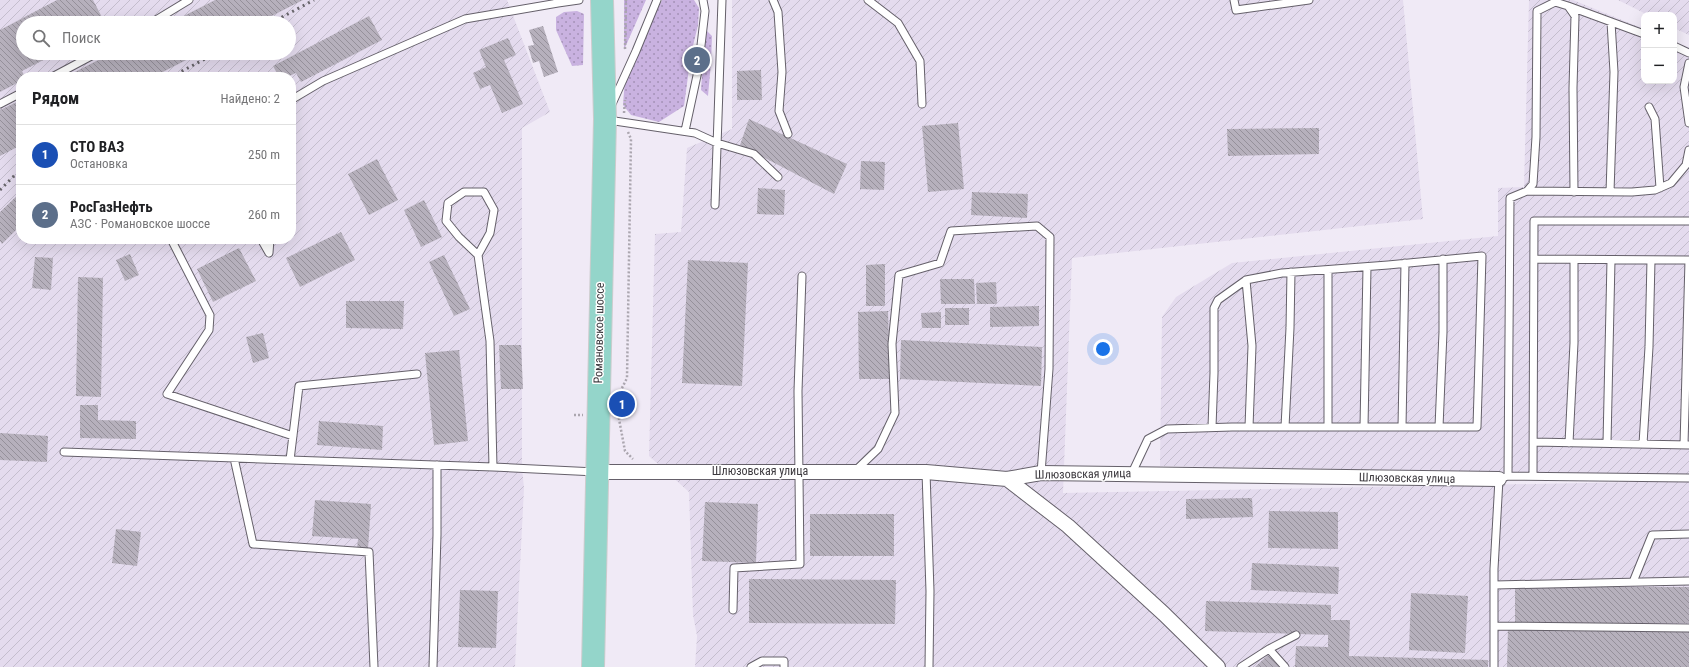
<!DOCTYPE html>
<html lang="ru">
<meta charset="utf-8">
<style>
:root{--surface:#fff;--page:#f6f6f6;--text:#202124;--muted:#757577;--line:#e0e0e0;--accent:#7c3aed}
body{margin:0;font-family:"Roboto Condensed",sans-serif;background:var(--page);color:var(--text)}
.controls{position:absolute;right:12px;top:12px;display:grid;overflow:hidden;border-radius:8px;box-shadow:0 4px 16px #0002}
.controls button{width:36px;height:36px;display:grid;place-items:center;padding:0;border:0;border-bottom:1px solid var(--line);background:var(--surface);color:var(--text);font:20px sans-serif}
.you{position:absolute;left:1103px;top:349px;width:14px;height:14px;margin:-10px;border:3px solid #fff;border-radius:50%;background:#1a73e8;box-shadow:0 0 0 6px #1a73e833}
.badge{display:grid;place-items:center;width:26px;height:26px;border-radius:50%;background:var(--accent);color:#fff;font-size:13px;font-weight:700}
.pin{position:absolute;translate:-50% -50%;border:2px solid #fff;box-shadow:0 1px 4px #0006}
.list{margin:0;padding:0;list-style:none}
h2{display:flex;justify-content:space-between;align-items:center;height:52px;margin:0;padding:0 16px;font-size:17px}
h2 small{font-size:13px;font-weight:400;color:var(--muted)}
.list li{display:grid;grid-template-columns:26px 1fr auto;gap:12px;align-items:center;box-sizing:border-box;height:60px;padding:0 16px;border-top:1px solid var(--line)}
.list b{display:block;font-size:15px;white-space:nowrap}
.list p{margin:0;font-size:13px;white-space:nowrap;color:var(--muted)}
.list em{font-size:13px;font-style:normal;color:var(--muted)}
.icon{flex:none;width:22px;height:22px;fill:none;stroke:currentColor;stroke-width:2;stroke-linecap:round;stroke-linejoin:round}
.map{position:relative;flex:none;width:1689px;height:667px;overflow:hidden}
.search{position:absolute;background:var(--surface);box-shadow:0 4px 16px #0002;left:16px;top:16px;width:280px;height:44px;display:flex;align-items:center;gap:10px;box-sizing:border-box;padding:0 14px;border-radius:22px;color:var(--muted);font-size:15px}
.panel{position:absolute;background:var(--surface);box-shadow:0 4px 16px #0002;left:16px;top:72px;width:280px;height:172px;border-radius:16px}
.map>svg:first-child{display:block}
</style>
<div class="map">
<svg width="1689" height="667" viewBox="0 0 1689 667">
<defs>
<pattern id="industrial-furrows" width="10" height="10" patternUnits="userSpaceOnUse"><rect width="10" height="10" fill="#e4dbee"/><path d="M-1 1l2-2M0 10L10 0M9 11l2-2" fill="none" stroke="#c4bdcd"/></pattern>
<pattern id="grass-dots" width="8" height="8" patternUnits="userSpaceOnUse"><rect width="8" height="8" fill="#c9b2e0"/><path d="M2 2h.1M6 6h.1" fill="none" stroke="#a492b7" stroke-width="1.8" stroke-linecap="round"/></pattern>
<pattern id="building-back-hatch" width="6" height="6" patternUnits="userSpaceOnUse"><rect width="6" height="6" fill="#b6b0bc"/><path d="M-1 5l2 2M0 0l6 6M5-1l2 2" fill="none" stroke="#95909a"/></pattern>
</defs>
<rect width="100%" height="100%" fill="#f0eaf6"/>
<path fill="url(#industrial-furrows)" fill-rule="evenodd" d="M 0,0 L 507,0 L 550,112 L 522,128 L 522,468 L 524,488 L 515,667 L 0,667 ZM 23,23 L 289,23 L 289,53 L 23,53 ZM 21,77 L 291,77 L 291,239 L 21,239 Z
M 732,0 L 1403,0 L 1423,219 L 1072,258 L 1063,493 L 1689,481 L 1689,667 L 695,667 L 697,636 L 693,615 L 689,492 L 649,456 L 655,234 L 681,232 L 687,148 L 732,129 Z
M 1529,0 L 1573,0 L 1644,29 L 1644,81 L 1674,81 L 1674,41 L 1689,48 L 1689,475 L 1160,466 L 1162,317 L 1176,297 L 1232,263 L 1498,236 L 1498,188 L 1524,187 Z
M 1618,0 L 1689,0 L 1689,35 L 1674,28 L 1674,15 L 1648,15 Z"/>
<path fill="url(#grass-dots)" d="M 624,0 L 646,0 L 624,50 Z
M 662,0 L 694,0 L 699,8 L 698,25 L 691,54 L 684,106 L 659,122 L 631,115 L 623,105 L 625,78 Z
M 577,11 L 584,14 L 583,65 L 572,66 L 556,30 L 556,17 L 564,12 Z
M 707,31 L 712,36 L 711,62 L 708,96 L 701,90 L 704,47 Z"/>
<path fill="url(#building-back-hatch)" d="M 57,0 L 93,0 L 105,23 L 23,23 L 23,53 L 57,53 L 22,71 L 25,77 L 21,77 L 21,81 L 0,92 L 0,30 Z
M 215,0 L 303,0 L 258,23 L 170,23 Z
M 369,16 L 382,40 L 301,82 L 296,73 L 287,77 L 279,77 L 273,66 Z
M 543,26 L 558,72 L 544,77 L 539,61 L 533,63 L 528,46 L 534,45 L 529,30 Z
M 508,38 L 516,55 L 504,60 L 523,104 L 502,113 L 490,85 L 480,89 L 473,73 L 486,67 L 479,50 Z
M 112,53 L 200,53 L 153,77 L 65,77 Z
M 761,70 L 762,100 L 737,100 L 737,71 Z
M 21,100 L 21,145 L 0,156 L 0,110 Z
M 749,119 L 847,164 L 834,194 L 740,145 Z
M 958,123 L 964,189 L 928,192 L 922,126 Z
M 1319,128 L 1319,154 L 1228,156 L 1227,129 Z
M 377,159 L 398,200 L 369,215 L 348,174 Z
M 861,161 L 885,162 L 884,190 L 860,189 Z
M 758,188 L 785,190 L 784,215 L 757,214 Z
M 21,192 L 21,225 L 2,244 L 0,241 L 0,212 Z
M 972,192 L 1028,194 L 1027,218 L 971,215 Z
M 424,200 L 442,237 L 421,247 L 404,210 Z
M 341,232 L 355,260 L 300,287 L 286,258 Z
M 239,248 L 256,281 L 213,302 L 197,269 Z
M 130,254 L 139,275 L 125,281 L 116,260 Z
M 444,255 L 470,309 L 454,316 L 429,262 Z
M 35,257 L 53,258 L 51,290 L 32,288 Z
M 688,260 L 748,263 L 742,386 L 682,383 Z
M 885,264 L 885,306 L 866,306 L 866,265 Z
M 78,277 L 103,278 L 101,397 L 76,396 Z
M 940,279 L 974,279 L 975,304 L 941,304 Z
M 996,282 L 997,304 L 977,304 L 976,283 Z
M 346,301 L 404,301 L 403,329 L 346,328 Z
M 1039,306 L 1039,326 L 990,327 L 990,307 Z
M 945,308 L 969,308 L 969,325 L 945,325 Z
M 888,311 L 890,379 L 859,379 L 858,312 Z
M 941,312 L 941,328 L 922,328 L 921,313 Z
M 263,333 L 269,358 L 253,363 L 246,337 Z
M 901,340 L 1042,347 L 1041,386 L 900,379 Z
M 499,345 L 521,345 L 523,389 L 501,389 Z
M 459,350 L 468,441 L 434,445 L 425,353 Z
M 80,405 L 98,405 L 98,420 L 136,421 L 136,439 L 80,438 Z
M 319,421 L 383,426 L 382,450 L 317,445 Z
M 0,433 L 48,436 L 47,462 L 0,460 Z
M 1252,498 L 1253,517 L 1186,519 L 1186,499 Z
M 315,500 L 371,504 L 368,549 L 357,549 L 358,539 L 312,536 Z
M 705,502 L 758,504 L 756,563 L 702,561 Z
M 1269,511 L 1338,512 L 1338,549 L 1268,548 Z
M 810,514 L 894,514 L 894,556 L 810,556 Z
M 116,529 L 141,532 L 137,566 L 112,563 Z
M 1252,563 L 1339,567 L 1338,594 L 1251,590 Z
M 749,579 L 896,580 L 895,624 L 749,623 Z
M 1515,587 L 1689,587 L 1689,623 L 1515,623 Z
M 460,590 L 498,591 L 496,648 L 458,647 Z
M 1411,593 L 1468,596 L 1465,653 L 1409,650 Z
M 1206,601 L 1331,605 L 1331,620 L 1350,620 L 1349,656 L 1488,660 L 1488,667 L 1295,667 L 1296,646 L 1328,647 L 1328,635 L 1205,631 Z
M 1508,628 L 1689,632 L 1689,667 L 1507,667 Z
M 1268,655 L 1279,667 L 1255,667 Z"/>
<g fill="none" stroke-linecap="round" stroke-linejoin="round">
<g stroke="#65606a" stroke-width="9">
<path id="service" d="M 557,0 L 558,3 L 579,0
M 773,0 L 778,12 L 782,72 L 779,111 L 788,134
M 868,0 L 898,23 L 920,61 L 922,104
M 1234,0 L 1236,10 L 1309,0
M 1568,6 L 1644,34
M 151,23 L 189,0
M 1674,46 L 1689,53
M 1689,63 L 1684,87 L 1689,123
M 52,77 L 97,53
M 291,100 L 323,81 L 465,19 L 558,3
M 0,104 L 21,93
M 612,104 L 636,51 L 657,0
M 1649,107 L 1655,119 L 1660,188
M 608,120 L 695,133 L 717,143 L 754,154 L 778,177
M 685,131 L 698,71 L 705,11 L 703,0
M 1527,191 L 1533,184 L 1536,137 L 1537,11 L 1555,2 L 1568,6 L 1575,16 L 1573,88 L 1574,192
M 1610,192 L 1614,72 L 1611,22
M 715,205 L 722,0
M 171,239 L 210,315 L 209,330 L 167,394 L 293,436
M 261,239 L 269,253 L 270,239
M 478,255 L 490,233 L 494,210 L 484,192 L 464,192 L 448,203 L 446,221 L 459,237 L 478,255 L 490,341 L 493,467
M 1534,259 L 1689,260
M 1328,270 L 1328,427
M 1246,280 L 1252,346 L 1249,427
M 1285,427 L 1290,328 L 1291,272
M 1364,427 L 1367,267
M 1402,427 L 1405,263
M 1439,427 L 1443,332 L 1443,259
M 1533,442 L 1689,445
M 1569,443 L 1574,343 L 1574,260
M 1607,443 L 1611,260
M 1643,444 L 1649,347 L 1651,260
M 1684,445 L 1689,260
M 64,452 L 493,467 L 596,472
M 234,458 L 253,544 L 369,552 L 374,667
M 290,460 L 299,386 L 417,374
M 854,472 L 878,449 L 895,413 L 892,344 L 899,275 L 940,263 L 951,231 L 1037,226 L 1050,237 L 1049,369 L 1041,473
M 926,472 L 930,591 L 929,667
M 1132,473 L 1148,439 L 1167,429 L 1232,427 L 1477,427 L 1482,256 L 1388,265 L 1282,273 L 1246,280 L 1218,300 L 1214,308 L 1214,373 L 1212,427
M 1508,476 L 1510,198 L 1527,191 L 1632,192 L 1655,190 L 1671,183 L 1686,165 L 1689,150
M 1533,476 L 1534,221 L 1689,221
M 1633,582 L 1652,535 L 1689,534
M 1495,585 L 1689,581
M 733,610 L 734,568 L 800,564 L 798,391 L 802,276
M 1494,626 L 1689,628
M 1269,649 L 1285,667
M 433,667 L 437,535 L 437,465
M 751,667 L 762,661 L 784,661 L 784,667
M 1241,667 L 1269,649 L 1296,635
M 1494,667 L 1494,569 L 1499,479 L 1508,476 L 1689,478"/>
</g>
<g stroke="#65606a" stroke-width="16">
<path id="minor" d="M 596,472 L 926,472 L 1007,479 L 1041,473 L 1499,479
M 1007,479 L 1068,526 L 1164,614 L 1218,667"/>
</g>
<g stroke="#cccccd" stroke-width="24">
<path id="primary" d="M 593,667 L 605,119 L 602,0"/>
</g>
<path stroke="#aba6af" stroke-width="2.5" stroke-dasharray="2 2" stroke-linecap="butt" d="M 625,49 L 626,0
M 624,113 L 625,100
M 628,132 L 631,139 L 627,378 L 621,390 L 619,419 L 625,451 L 633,459
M 574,415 L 583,415"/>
<use href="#service" stroke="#fff" stroke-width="7"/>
<use href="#minor" stroke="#fff" stroke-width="14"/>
<use href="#primary" stroke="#94d5ca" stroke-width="22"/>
<path stroke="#67646a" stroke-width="3" stroke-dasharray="2 4" stroke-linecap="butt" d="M 271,23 L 314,0
M 171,77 L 216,53
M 0,190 L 21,169"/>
</g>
<g text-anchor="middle" stroke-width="3" stroke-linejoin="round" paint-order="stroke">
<g font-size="12" fill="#3c393e" stroke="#fff">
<text transform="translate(599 333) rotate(-89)" y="4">Романовское шоссе</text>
<text x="760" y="475">Шлюзовская улица</text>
<text transform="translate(1083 474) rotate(-1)" y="4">Шлюзовская улица</text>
<text transform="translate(1407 478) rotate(1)" y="4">Шлюзовская улица</text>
</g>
</g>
</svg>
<div class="controls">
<button>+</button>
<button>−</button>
</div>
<div class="you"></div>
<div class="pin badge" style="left:622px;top:404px;background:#1a4fb4">1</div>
<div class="pin badge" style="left:697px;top:60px;background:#5c6f8a">2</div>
<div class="search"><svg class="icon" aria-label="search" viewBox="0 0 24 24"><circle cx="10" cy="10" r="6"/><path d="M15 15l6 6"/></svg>Поиск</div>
<section class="panel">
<h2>Рядом<small>Найдено: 2</small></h2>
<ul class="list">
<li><span class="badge" style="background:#1a4fb4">1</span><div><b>СТО ВАЗ</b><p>Остановка</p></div><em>250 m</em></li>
<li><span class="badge" style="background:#5c6f8a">2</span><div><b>РосГазНефть</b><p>АЗС · Романовское шоссе</p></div><em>260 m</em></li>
</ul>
</section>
</div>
